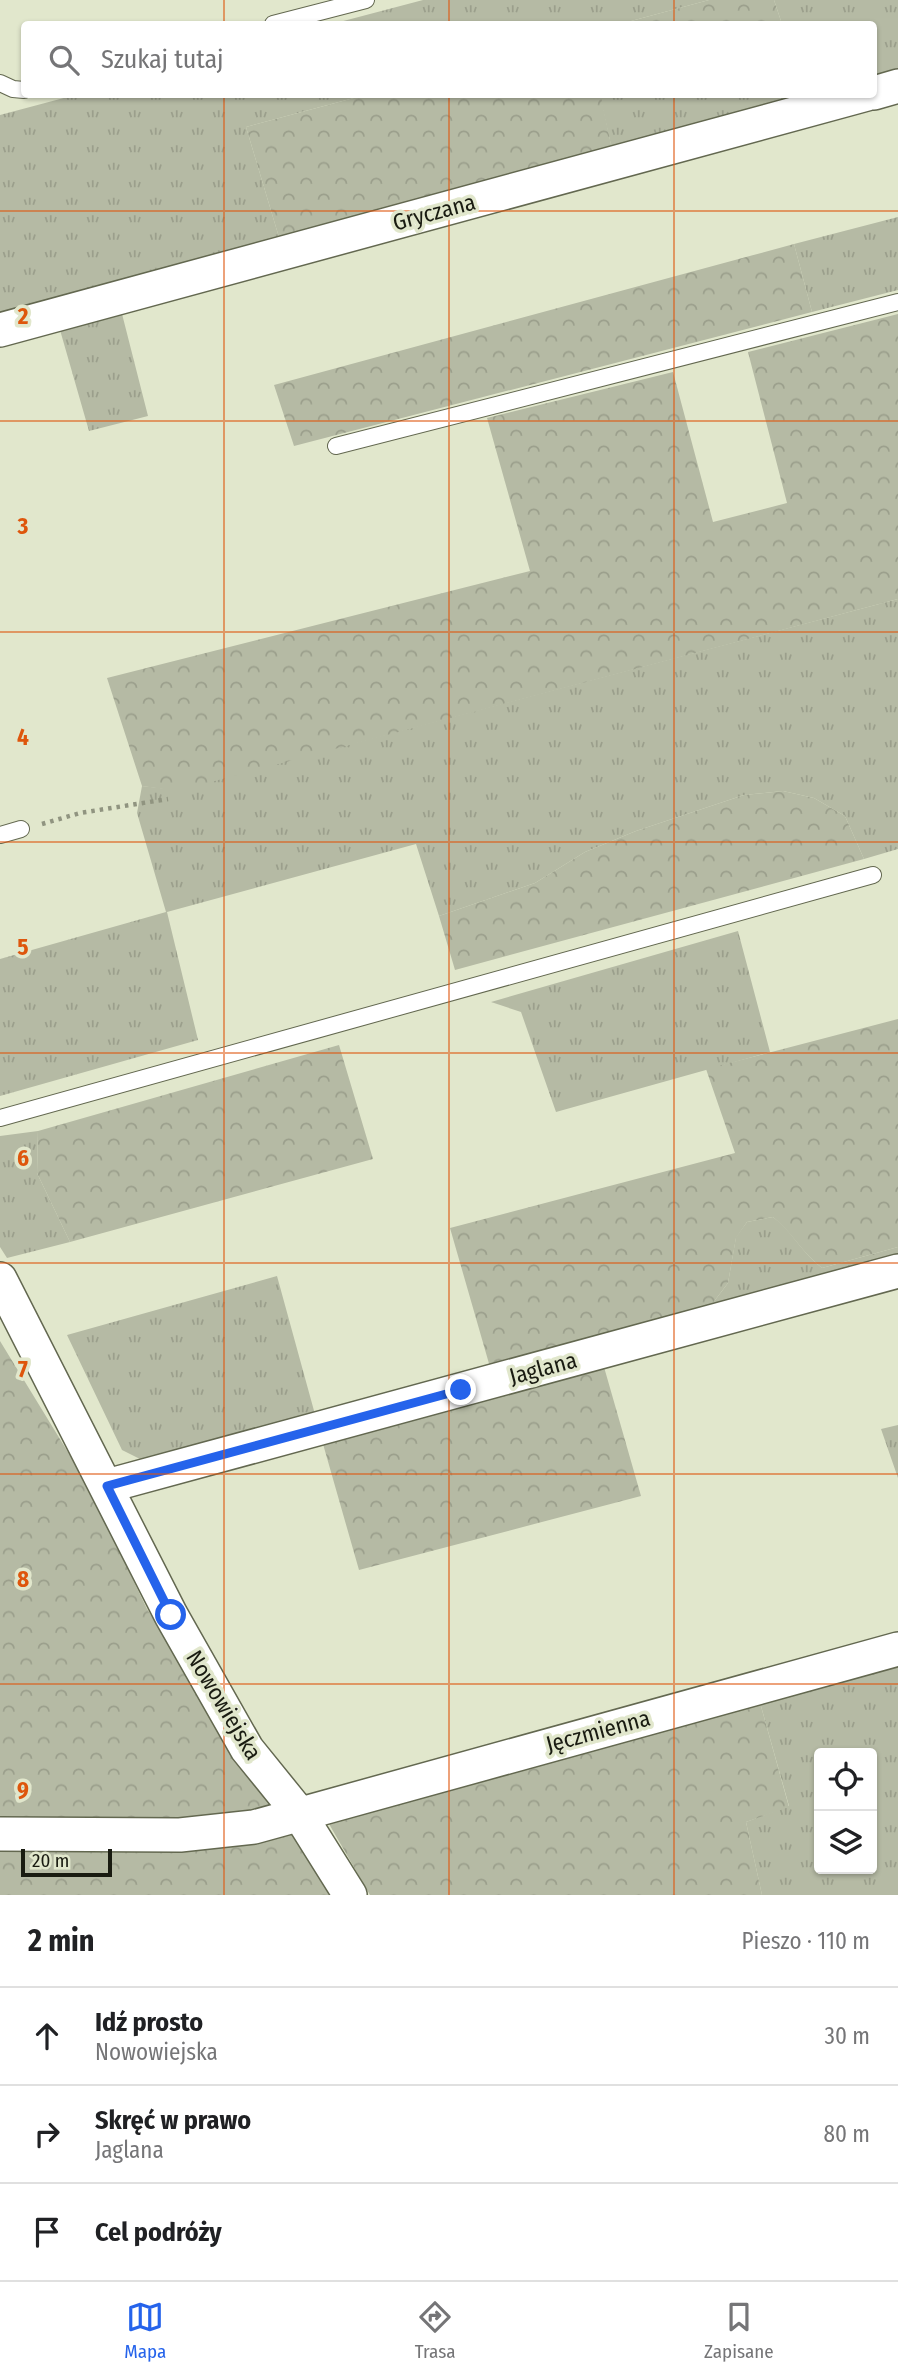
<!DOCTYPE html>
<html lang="pl">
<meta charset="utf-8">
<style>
:root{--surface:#fff;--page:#f6f6f6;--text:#202124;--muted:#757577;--line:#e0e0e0;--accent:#2563eb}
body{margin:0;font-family:"Fira Sans Condensed",sans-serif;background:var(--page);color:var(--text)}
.controls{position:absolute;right:21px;bottom:21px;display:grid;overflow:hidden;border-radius:7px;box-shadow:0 2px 5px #0004}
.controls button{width:63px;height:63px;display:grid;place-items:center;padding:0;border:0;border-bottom:2px solid var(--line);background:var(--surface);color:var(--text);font:35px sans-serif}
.scale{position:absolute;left:21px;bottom:18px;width:91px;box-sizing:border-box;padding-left:7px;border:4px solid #191b11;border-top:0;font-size:19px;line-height:24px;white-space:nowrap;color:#191b11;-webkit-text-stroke:5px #e1e7cc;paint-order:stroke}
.stop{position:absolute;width:21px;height:21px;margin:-16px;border:5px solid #2563eb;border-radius:50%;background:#fff}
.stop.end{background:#2563eb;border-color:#fff;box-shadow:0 2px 7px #0008}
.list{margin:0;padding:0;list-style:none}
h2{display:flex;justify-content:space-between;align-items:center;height:91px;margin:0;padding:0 28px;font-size:30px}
h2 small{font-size:23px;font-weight:400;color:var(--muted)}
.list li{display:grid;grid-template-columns:46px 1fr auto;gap:21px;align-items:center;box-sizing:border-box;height:98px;padding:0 28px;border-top:2px solid var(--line)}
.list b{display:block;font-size:26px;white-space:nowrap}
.list p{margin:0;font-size:23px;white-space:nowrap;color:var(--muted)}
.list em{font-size:23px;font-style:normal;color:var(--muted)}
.icon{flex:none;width:38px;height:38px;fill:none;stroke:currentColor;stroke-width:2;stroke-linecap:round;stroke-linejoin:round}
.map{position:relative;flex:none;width:898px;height:1895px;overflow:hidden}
.search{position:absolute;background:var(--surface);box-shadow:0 2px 5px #0004;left:21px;right:21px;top:21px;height:77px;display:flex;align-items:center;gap:18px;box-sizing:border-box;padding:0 24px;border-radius:7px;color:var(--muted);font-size:26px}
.sheet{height:385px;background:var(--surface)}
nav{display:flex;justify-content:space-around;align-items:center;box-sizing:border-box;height:98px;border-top:2px solid var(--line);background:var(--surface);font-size:19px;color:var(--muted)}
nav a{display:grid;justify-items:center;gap:4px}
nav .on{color:var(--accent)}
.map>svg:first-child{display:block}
</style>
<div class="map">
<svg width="898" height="1895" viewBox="0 0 898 1895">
<defs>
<pattern id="grass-tufts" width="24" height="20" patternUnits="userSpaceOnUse" patternTransform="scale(1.75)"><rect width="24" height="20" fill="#b5baa4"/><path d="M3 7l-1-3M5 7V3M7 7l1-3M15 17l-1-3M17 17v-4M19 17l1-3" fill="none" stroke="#9b9f8c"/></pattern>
<pattern id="forest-crowns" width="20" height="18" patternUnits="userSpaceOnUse" patternTransform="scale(1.75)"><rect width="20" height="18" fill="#b5baa4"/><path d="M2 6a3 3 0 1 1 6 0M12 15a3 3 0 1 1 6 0" fill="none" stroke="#9b9f8c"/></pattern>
</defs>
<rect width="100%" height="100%" fill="#e1e7cc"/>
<path fill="url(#grass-tufts)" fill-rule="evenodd" d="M 423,0 L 709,0 L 620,24 L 332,24 Z
M 774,0 L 898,0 L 898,78 L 874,84 L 874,24 L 782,24 Z
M 607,94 L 836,95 L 613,154 L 600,96 Z
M 75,95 L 365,95 L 246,127 L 281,244 L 0,320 L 0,115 Z
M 898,217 L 898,290 L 812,312 L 794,244 Z
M 120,306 L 148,416 L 89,431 L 58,323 Z
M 898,599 L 898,849 L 864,859 L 845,816 L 814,798 L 783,791 L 744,795 L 636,831 L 585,852 L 535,883 L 439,916 L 416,844 L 167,912 L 198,1040 L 0,1096 L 0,959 L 166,912 L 137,813 L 142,786 L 177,790 Z
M 738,931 L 770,1052 L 556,1112 L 521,1012 L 491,1002 Z
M 38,1131 L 37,1173 L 70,1242 L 7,1258 L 0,1247 L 0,1136 Z
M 773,1217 C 792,1231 802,1253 822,1268 L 898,1247 L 898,1264 L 703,1316 L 728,1283 L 736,1237 L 747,1222 Z
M 277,1276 L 316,1418 L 146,1462 L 122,1450 L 67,1335 Z
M 898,1425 L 898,1478 L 881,1429 Z
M 898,1661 L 898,1895 L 762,1895 L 746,1822 L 789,1806 L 759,1699 ZM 819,1753 L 872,1753 L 872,1869 L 819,1869 Z"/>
<path fill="url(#forest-crowns)" d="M 709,0 L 774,0 L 782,24 L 620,24 Z
M 365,95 L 607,95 L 601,97 L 613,154 L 281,244 L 246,127 Z
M 794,244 L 812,312 L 294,446 L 274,385 Z
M 898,314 L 898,599 L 177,791 L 142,786 L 107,678 L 530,571 L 487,418 L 673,372 L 713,522 L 787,503 L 748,352 Z
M 783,791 L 814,798 L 845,816 L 864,859 L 455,970 L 439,916 L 535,883 L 585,852 L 636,831 L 744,795 Z
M 898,1019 L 898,1247 L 822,1268 C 802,1253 792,1232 773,1217 L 747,1222 L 736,1238 L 728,1283 L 703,1316 L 492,1374 L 450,1228 L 735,1153 L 706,1069 Z
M 339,1045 L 373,1159 L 70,1242 L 37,1173 L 38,1131 Z
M 0,1341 L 85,1480 L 147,1609 L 277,1807 L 225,1824 L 0,1822 Z
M 602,1360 L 641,1496 L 359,1570 L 321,1437 Z
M 759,1699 L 789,1807 L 746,1822 L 762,1895 L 370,1895 L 325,1817 Z
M 295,1830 L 337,1895 L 0,1895 L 0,1846 Z"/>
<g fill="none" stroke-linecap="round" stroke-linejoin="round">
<g stroke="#636850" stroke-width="18">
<path id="service" d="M 273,24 L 366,0
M 0,83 L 13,89 L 24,90
M 336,446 L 898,302
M 0,835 L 21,829
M 0,1118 L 873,875"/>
</g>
<g stroke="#636850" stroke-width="36">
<path id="minor" d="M 874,93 L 898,86
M 0,330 L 867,94
M 0,1279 L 171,1615 L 247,1749 L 298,1812 L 350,1895
M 107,1486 L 898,1271
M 0,1834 L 180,1835 L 254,1827 L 898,1649"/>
</g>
<path stroke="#909480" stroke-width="4.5" stroke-dasharray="3.5 5" stroke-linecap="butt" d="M 42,824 L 80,813 L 168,799"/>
<use href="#service" stroke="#fff" stroke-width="16"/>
<use href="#minor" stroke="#fff" stroke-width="33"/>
</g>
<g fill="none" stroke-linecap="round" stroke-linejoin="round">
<path stroke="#2563eb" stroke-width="9" d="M 171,1615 L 107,1486 L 461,1390"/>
</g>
<path fill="none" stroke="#de560c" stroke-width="2" stroke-opacity="0.55" d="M 224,0 L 224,24M 449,0 L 449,24M 674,0 L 674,24M 224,94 L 224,1895M 449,94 L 449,1895M 674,94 L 674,1895M 0,211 L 898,211M 0,421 L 898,421M 0,632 L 898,632M 0,842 L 898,842M 0,1053 L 898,1053M 0,1263 L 898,1263M 0,1474 L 898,1474M 0,1684 L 898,1684"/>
<g text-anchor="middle" stroke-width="7" stroke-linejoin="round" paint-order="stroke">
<g font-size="23" fill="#191b11" stroke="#e1e7cc">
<text transform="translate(434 212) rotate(-15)" y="8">Gryczana</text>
<text transform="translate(543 1368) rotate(-15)" y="8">Jaglana</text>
<text transform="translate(224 1705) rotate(59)" y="8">Nowowiejska</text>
<text transform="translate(598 1731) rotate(-15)" y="8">Jęczmienna</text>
</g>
</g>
<g font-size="23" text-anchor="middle" font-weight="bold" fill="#de560c" stroke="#e1e7cc" stroke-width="7" stroke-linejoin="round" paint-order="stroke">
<text x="23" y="324">2</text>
<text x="23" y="534">3</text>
<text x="23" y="745">4</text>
<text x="23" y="955">5</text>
<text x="23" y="1166">6</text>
<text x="23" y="1377">7</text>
<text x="23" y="1587">8</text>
<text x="23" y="1798">9</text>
</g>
</svg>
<div class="controls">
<button><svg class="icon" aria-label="locate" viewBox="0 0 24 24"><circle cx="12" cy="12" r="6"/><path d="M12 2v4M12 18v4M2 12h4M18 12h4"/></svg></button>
<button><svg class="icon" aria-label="layers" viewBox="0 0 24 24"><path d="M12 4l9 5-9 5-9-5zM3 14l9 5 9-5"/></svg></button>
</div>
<div class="scale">20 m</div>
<div class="stop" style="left:171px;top:1615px"></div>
<div class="stop end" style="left:461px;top:1390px"></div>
<div class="search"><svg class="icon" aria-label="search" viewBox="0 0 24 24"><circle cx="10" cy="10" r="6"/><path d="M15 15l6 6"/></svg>Szukaj tutaj</div>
</div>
<section class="sheet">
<h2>2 min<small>Pieszo · 110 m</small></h2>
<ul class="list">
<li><svg class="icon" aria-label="ahead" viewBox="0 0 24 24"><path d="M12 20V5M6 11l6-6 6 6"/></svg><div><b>Idź prosto</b><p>Nowowiejska</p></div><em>30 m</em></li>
<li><svg class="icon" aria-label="right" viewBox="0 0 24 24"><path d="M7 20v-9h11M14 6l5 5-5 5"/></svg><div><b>Skręć w prawo</b><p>Jaglana</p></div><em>80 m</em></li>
<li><svg class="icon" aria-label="arrive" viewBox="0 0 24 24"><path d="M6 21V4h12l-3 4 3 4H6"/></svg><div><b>Cel podróży</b></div></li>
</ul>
</section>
<nav>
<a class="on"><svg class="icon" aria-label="map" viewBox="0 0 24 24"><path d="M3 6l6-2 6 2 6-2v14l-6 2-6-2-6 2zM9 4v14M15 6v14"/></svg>Mapa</a>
<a><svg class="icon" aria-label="directions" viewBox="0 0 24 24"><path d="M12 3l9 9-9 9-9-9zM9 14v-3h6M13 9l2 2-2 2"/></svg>Trasa</a>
<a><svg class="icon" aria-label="saved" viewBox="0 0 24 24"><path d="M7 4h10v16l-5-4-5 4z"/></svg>Zapisane</a>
</nav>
